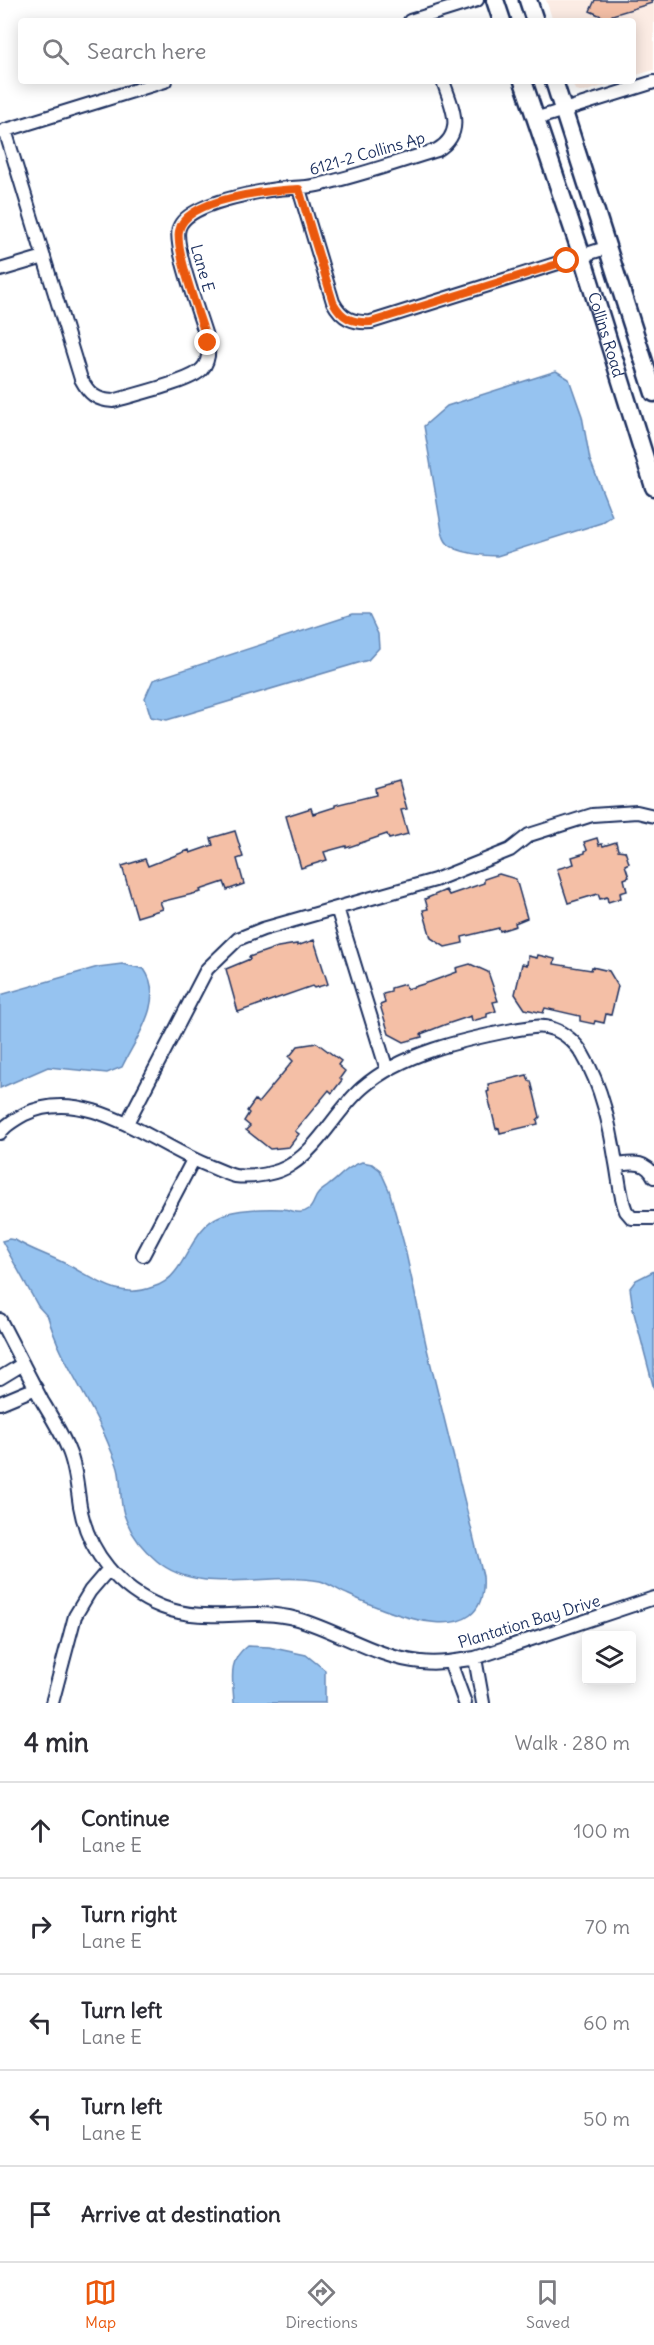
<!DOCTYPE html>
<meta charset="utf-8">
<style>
:root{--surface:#fff;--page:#f7f7f7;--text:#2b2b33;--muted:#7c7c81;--line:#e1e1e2;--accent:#ea580c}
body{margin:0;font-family:Delius,sans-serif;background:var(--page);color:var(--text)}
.controls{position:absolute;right:18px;bottom:18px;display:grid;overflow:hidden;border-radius:6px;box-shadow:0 3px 15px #0003}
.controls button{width:54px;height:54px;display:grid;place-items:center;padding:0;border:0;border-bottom:2px solid var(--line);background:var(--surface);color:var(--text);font:30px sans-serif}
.stop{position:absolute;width:18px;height:18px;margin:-14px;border:4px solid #ea580c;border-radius:50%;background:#fff}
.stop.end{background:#ea580c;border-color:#fff;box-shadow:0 2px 6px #0008}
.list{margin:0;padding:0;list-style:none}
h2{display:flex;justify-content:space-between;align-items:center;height:78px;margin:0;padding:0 24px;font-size:26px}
h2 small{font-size:20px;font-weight:400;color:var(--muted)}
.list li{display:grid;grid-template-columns:39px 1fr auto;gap:18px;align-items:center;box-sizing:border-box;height:96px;padding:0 24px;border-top:2px solid var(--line)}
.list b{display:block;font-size:22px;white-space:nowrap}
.list p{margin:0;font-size:20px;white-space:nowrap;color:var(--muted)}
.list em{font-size:20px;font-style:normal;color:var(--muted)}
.icon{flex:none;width:33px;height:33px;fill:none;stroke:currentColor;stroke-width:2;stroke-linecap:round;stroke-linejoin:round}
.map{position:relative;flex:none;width:654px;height:1703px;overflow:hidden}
.search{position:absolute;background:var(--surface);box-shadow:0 3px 15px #0003;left:18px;right:18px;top:18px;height:66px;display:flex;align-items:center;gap:15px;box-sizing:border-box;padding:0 21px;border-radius:6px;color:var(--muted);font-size:22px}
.sheet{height:558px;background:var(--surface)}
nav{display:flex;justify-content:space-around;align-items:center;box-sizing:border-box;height:84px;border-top:2px solid var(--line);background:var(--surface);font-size:16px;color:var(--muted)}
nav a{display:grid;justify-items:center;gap:3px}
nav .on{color:var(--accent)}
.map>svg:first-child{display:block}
</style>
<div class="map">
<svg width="654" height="1703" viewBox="0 0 654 1703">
<rect width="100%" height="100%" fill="#fff"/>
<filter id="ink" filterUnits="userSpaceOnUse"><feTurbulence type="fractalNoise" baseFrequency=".0167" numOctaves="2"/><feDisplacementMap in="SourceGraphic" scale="12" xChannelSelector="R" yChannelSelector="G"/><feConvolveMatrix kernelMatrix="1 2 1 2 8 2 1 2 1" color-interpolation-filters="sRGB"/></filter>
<g filter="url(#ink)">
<path fill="#fcece4" d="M 546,0 L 654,0 L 654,70 L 633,76 L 633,21 L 553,21 Z
M 572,81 L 619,81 L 584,92 L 575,90 Z"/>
<path fill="#96c3f0" stroke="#6588b6" stroke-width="1.5" d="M 556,371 L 569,379 L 582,416 L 590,460 L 612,516 L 601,523 L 497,556 C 486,556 457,553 448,544 C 445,541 443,536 442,531 L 424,426 L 447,406 Z
M 352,615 L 369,615 L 378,634 L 379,648 L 368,660 L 167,720 L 151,717 L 145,698 L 153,680 Z
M 122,964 L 144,969 C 166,1000 136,1038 122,1067 L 107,1073 L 48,1067 L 0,1088 L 0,995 L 98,967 Z
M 362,1162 L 372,1164 L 380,1170 L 389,1190 L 404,1244 L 427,1349 L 483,1576 C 489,1656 388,1613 349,1595 C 339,1591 330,1584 320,1581 C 269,1571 199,1597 157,1561 C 145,1551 133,1537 127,1522 C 119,1506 122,1490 119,1473 C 118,1465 113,1455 110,1448 C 93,1403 61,1363 48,1317 L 38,1306 L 2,1241 L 9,1239 L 15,1240 C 31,1250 51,1256 68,1265 C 96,1280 120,1300 153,1287 C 161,1285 170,1279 175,1272 C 190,1254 196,1226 220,1216 C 234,1209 267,1208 283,1209 C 293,1210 300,1216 309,1209 C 314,1205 314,1198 318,1194 C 321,1190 326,1188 329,1185 C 341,1176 347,1167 362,1162 Z
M 654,1271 L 654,1389 L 633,1309 L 630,1288 L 636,1280 Z
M 247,1646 L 269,1647 L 306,1655 L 325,1670 L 325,1703 L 234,1703 C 233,1680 227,1661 247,1646 Z"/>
<path fill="#f4bfa6" stroke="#1b2f5e" stroke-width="1.5" d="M 595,0 L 652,0 L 652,3 L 612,15 L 610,20 L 590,11 Z
M 399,781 L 407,809 L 401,810 L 408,834 L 389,839 L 387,834 L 346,848 L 346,846 L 324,852 L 327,860 L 301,868 L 286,816 L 311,808 L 313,814 L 335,807 L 335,805 L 376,795 L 375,788 Z
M 235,831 L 243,857 L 237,859 L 244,884 L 227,890 L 224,882 L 200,890 L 201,892 L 160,902 L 163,909 L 137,917 L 122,866 L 145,859 L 148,866 L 189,850 L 190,853 L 213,845 L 211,838 Z
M 597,838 L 599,845 L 602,844 L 603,846 L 616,842 L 618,850 L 625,851 L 629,863 L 625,865 L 629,877 L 624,879 L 627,891 L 620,893 L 621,898 L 608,902 L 607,897 L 600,899 L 598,894 L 568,903 L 557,869 L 574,864 L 572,857 L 585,853 L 585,851 L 587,850 L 584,842 Z
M 499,874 L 516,879 L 527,918 L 515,923 L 516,926 L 500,931 L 499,928 L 462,937 L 463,943 L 445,947 L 431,938 L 423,910 L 428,909 L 425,899 L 446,890 L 449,895 L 484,883 L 484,879 Z
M 314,940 L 328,984 L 314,988 L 312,986 L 238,1012 L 226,969 L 250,959 L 249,957 L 278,947 L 297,944 L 297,946 Z
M 538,955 L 555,959 L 554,964 L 591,970 L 592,967 L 609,971 L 618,986 L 611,1015 L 606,1014 L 604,1023 L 595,1021 L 594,1024 L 580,1021 L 580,1016 L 545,1008 L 543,1013 L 525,1009 L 515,994 L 522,964 L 527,965 L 528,956 L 537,958 Z
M 470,964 L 488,972 L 498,1001 L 493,1002 L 496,1011 L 487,1014 L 487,1017 L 472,1021 L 471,1016 L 444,1025 L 421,1034 L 422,1037 L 404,1042 L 389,1034 L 380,1005 L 385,1003 L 383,994 L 391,992 L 391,988 L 405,984 L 407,989 L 430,982 L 457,972 L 456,968 Z
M 317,1043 L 341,1061 L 338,1065 L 345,1071 L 340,1078 L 342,1080 L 332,1093 L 329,1090 L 295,1131 L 299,1134 L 289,1147 L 270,1149 L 246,1130 L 250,1126 L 244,1121 L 249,1113 L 247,1111 L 255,1100 L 258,1103 L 293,1061 L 289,1057 L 298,1046 Z
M 527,1075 L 529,1081 L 531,1081 L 540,1117 L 537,1120 L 538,1124 L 500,1133 L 499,1128 L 496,1129 L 487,1092 L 489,1091 L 488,1084 Z"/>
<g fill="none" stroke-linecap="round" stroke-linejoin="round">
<g stroke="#1b2f5e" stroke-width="16">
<path id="street" d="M 410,21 L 477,0
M 535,119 L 654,82
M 5,130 L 81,379 C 89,394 96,400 113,401 C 132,395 191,382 202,369 C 209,362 209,352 208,343 C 202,320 173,247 179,228 C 186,206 242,195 264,191 C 282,187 300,189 318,185 C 358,176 398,162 437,150 C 466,133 452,107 443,81
M 0,132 L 165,81
M 299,189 L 333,302 C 342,319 353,323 371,322 L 609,247
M 0,270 L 44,257
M 337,908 L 387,1070
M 127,1123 L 207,969 L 238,939 L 263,929 L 435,880 L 510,850 L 529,835 L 592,815 L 637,812 L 654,816
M 0,1133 C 5,1125 16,1119 25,1114 C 87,1084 154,1145 209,1166 C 217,1169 227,1174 235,1176 C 252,1178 278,1174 292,1164 C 321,1145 336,1111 362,1088 C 402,1053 462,1040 513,1030 C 526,1028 540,1024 553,1029 C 565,1033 577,1044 583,1055 C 602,1087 610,1126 616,1163 C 619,1179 620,1196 626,1211 L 632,1218 L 654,1218
M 617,1165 C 633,1163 646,1160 654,1177
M 143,1255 L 193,1160
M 0,1320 C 14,1347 28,1374 42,1401 C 51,1416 61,1432 68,1449 C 76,1467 77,1487 80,1506 C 88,1552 119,1590 162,1607 C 209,1625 250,1606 297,1619 C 339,1631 377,1658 421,1662 C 439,1664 457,1661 475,1658 L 654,1598
M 0,1378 L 23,1364
M 0,1403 L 36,1388
M 475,1658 L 483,1703
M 450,1662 L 465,1703
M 52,1703 L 75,1616 L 90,1591 L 108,1570"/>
</g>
<g stroke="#1b2f5e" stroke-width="21">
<g id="secondary">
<path d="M 495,0 L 502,21"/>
<path d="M 528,0 L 535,21"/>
<path id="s1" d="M 523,81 L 582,256 L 654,487"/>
<path d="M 554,81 L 654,393"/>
</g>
</g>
<use href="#street" stroke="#fff" stroke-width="12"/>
<use href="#secondary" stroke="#fff" stroke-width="16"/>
</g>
</g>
<g fill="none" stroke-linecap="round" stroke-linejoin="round" filter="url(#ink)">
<path stroke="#ea580c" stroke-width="8" d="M 208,343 C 201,320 175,251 179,231 C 185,198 272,190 299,189 L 333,302 C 342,319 353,323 371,322 L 567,261"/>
</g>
<g text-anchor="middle" stroke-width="5" stroke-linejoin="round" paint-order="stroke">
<g font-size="16" fill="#1b2f5e" stroke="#fff">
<text transform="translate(367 153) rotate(-16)" y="6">6121-2 Collins Ap</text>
<text transform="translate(203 268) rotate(74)" y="6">Lane E</text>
<text dy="6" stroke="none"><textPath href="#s1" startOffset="267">Collins Road</textPath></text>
<text transform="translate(529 1621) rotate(-17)" y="6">Plantation Bay Drive</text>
</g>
</g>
</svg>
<div class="controls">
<button><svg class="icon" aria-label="layers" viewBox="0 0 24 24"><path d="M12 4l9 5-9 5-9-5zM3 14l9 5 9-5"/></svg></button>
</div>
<div class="stop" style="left:567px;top:261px"></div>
<div class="stop end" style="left:208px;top:343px"></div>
<div class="search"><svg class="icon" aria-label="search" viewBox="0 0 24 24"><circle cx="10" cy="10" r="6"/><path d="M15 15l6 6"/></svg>Search here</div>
</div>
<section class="sheet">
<h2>4 min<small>Walk · 280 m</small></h2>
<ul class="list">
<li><svg class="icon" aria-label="ahead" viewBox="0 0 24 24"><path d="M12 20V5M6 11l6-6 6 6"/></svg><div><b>Continue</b><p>Lane E</p></div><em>100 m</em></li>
<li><svg class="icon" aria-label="right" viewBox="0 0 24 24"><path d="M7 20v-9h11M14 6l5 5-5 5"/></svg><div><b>Turn right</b><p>Lane E</p></div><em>70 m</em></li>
<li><svg class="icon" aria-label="left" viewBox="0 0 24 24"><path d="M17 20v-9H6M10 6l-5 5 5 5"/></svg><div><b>Turn left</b><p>Lane E</p></div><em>60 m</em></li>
<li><svg class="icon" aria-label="left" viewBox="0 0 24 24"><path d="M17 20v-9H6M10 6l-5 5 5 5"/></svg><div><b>Turn left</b><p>Lane E</p></div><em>50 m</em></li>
<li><svg class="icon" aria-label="arrive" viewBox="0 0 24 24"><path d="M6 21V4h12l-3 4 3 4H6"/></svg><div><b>Arrive at destination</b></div></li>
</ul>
</section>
<nav>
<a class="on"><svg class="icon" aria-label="map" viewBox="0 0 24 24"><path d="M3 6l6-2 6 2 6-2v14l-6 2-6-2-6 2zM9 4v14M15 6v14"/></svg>Map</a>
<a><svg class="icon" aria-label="directions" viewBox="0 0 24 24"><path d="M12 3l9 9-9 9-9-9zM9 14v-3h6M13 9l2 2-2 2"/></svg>Directions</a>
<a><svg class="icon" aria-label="saved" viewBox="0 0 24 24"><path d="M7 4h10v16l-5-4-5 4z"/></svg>Saved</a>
</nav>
